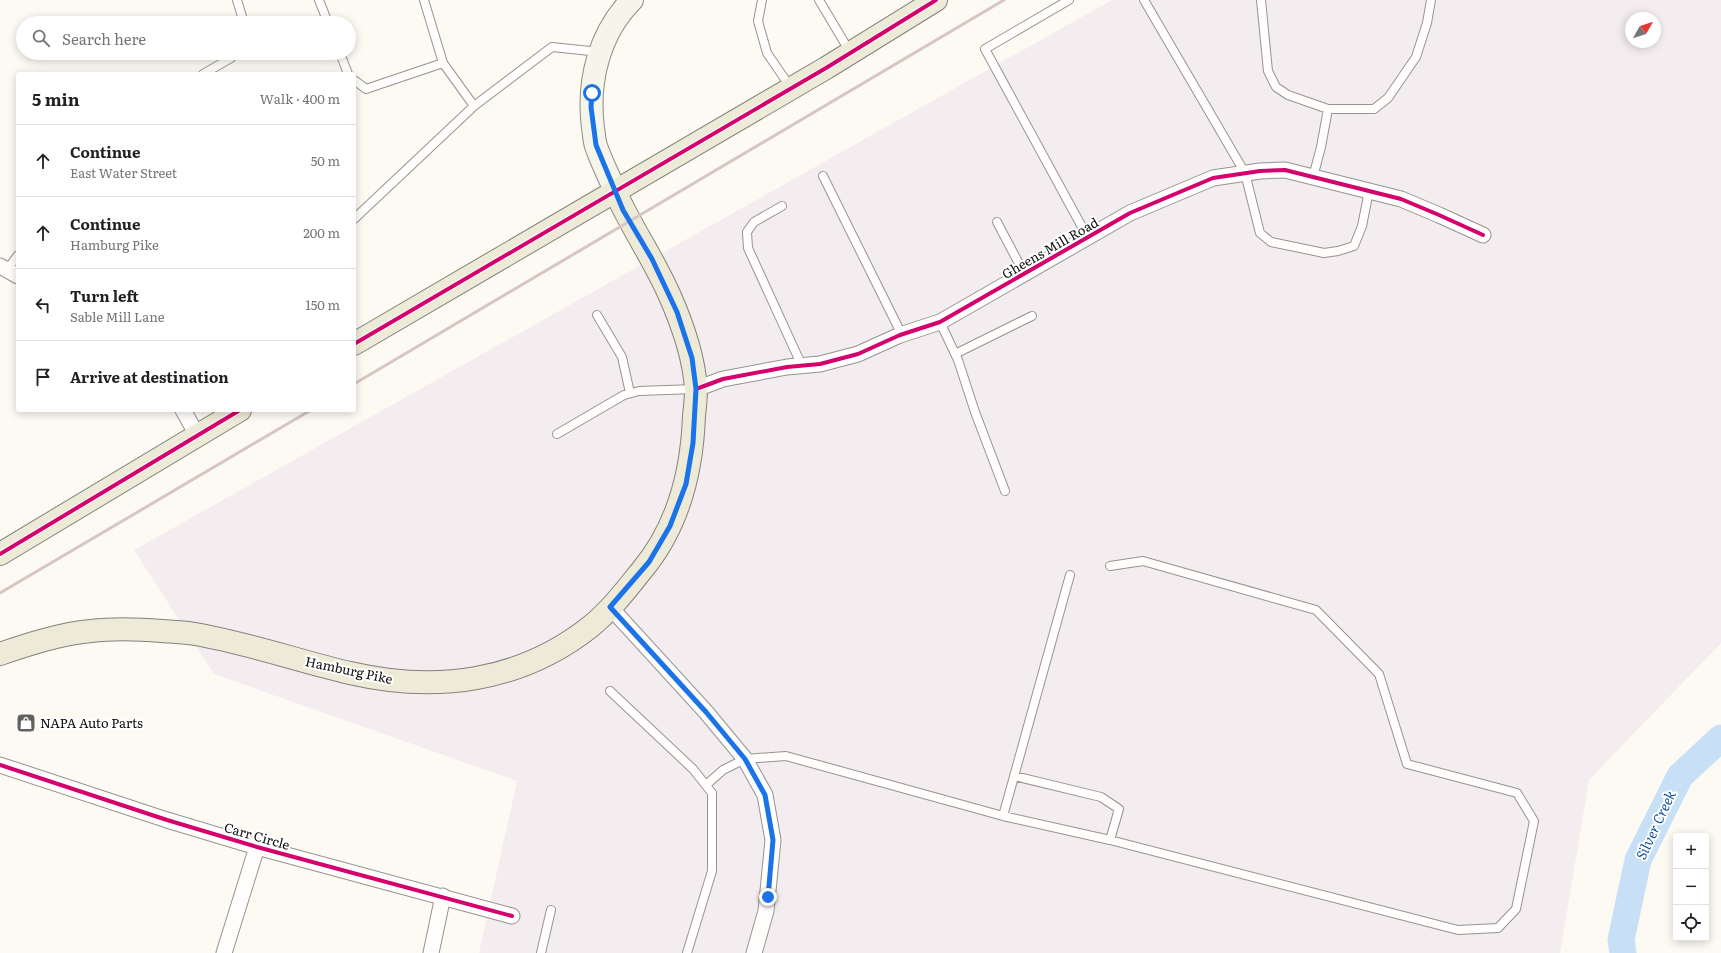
<!DOCTYPE html>
<meta charset="utf-8">
<style>
:root{--surface:#fff;--page:#f6f6f6;--text:#202124;--muted:#757577;--line:#e0e0e0}
body{margin:0;font-family:Literata,serif;background:var(--page);color:var(--text)}
.controls{position:absolute;right:12px;bottom:12px;display:grid;overflow:hidden;border-radius:4px;box-shadow:0 2px 10px #0003}
.controls button{width:36px;height:36px;display:grid;place-items:center;padding:0;border:0;border-bottom:1px solid var(--line);background:var(--surface);color:var(--text);font:20px sans-serif}
.compass{position:absolute;left:1625px;top:12px;width:36px;height:36px;border-radius:50%;background:var(--surface);box-shadow:0 2px 10px #0003;rotate:51deg}
.stop{position:absolute;width:12px;height:12px;margin:-9px;border:3px solid #1a73e8;border-radius:50%;background:#fff}
.stop.end{background:#1a73e8;border-color:#fff;box-shadow:0 1px 4px #0008}
.list{margin:0;padding:0;list-style:none}
h2{display:flex;justify-content:space-between;align-items:center;height:52px;margin:0;padding:0 16px;font-size:17px}
h2 small{font-size:13px;font-weight:400;color:var(--muted)}
.list li{display:grid;grid-template-columns:26px 1fr auto;gap:12px;align-items:center;box-sizing:border-box;height:72px;padding:0 16px;border-top:1px solid var(--line)}
.list b{display:block;font-size:15px;white-space:nowrap}
.list p{margin:0;font-size:13px;white-space:nowrap;color:var(--muted)}
.list em{font-size:13px;font-style:normal;color:var(--muted)}
.icon{flex:none;width:22px;height:22px;fill:none;stroke:currentColor;stroke-width:2;stroke-linecap:round;stroke-linejoin:round}
.map{position:relative;flex:none;width:1721px;height:953px;overflow:hidden}
.search{position:absolute;background:var(--surface);box-shadow:0 2px 10px #0003;left:16px;top:16px;width:340px;height:44px;display:flex;align-items:center;gap:10px;box-sizing:border-box;padding:0 14px;border-radius:22px;color:var(--muted);font-size:15px}
.panel{position:absolute;background:var(--surface);box-shadow:0 2px 10px #0003;left:16px;top:72px;width:340px;height:340px;border-radius:4px}
.map>svg:first-child{display:block}
</style>
<div class="map">
<svg width="1721" height="953" viewBox="0 0 1721 953">
<rect width="100%" height="100%" fill="#fcfaf2"/>
<path fill="#f4edef" fill-rule="evenodd" d="M 1112,0 L 1721,0 L 1721,643 L 1589,780 L 1560,953 L 479,953 L 517,781 L 214,674 L 134,550 ZM 1631,18 L 1655,18 L 1655,42 L 1631,42 Z"/>
<g fill="none" stroke-linecap="round" stroke-linejoin="round">
<path stroke="#c8e0f6" stroke-width="27" d="M 1623,953 L 1621,940 L 1638,860 L 1680,776 L 1721,738"/>
<g stroke="#959491" stroke-width="10">
<path id="lane" d="M 237,0 L 244,23
M 319,0 L 328,23
M 424,0 L 443,63
M 762,0 L 758,21 L 767,53 L 791,88
M 819,0 L 850,52
M 1069,0 L 985,49 L 1088,238
M 1144,0 L 1245,173 L 1260,233 L 1271,242 L 1324,253 L 1338,251 L 1354,246 L 1362,226 L 1369,191
M 1261,0 L 1268,71 L 1276,87 L 1288,95 L 1328,109 L 1374,109 L 1388,98 L 1416,57 L 1427,23 L 1431,0
M 340,53 L 348,74
M 203,74 L 231,58 L 235,53
M 354,80 L 366,89 L 443,63 L 474,106 L 552,47 L 600,52
M 823,176 L 902,335
M 1313,177 L 1321,147 L 1328,109
M 782,206 L 754,222 L 747,232 L 748,248 L 802,366
M 354,219 L 474,106
M 997,222 L 1025,275
M 7,270 L 18,255
M 597,315 L 622,357 L 630,393
M 940,322 L 958,360 L 975,412 L 1005,491
M 955,354 L 1032,316
M 557,434 L 624,395 L 639,391 L 695,389
M 610,691 L 693,769 L 712,793 L 712,871 L 687,953
M 706,785 L 723,770 L 745,759 L 786,756 L 1003,816 L 1110,840 L 1119,809 L 1101,797 L 1014,776
M 1003,816 L 1070,575
M 1110,840 L 1458,930 L 1498,928 L 1516,909 L 1534,821 L 1517,793 L 1407,764 L 1379,674 L 1316,610 L 1143,561 L 1110,566
M 541,953 L 551,910"/>
</g>
<g stroke="#959491" stroke-width="17">
<path id="street" d="M 0,266 L 18,276
M 696,389 L 723,379 L 787,367 L 820,364 L 858,354 L 900,335 L 940,322 L 1130,213 L 1213,178 L 1260,171 L 1285,170 L 1401,199 L 1439,215 L 1483,235
M 183,410 L 197,435
M 610,607 L 706,712 L 745,759 L 765,795 L 773,840 L 766,911 L 754,953
M 0,765 L 167,820 L 257,847 L 512,916
M 224,953 L 257,847
M 431,953 L 443,896"/>
</g>
<g stroke="#8c8b87" stroke-width="24">
<path id="secondary" d="M 615,191 C 609,176 601,161 596,146 C 594,140 594,133 593,128 C 587,82 599,33 632,0"/>
</g>
<g stroke="#82827e" stroke-width="24">
<path id="primary" d="M 354,344 L 826,68 L 936,0
M 0,554 L 240,410
M 0,654 C 29,644 60,634 91,631 C 114,628 139,629 162,631 C 173,632 184,632 195,634 C 248,643 298,661 350,673 C 436,693 520,682 590,627 C 610,611 626,590 642,570 C 678,527 692,471 694,416 C 695,407 696,398 696,389 C 694,356 682,323 669,294 C 653,258 631,227 615,191"/>
</g>
<use href="#lane" stroke="#fffefd" stroke-width="8"/>
<use href="#street" stroke="#fffefd" stroke-width="15"/>
<use href="#secondary" stroke="#f5f5ea" stroke-width="22"/>
<use href="#primary" stroke="#edead8" stroke-width="22"/>
<path stroke="#d8c6c3" stroke-width="3" d="M 354,384 L 1004,0
M 0,593 L 311,410"/>
<g stroke="#fff" stroke-width="6">
<path id="cycleway" d="M 354,344 L 826,68 L 936,0
M 696,389 L 723,379 L 787,367 L 820,364 L 858,354 L 900,335 L 940,322 L 1130,213 L 1213,178 L 1260,171 L 1285,170 L 1401,199 L 1439,215 L 1483,235
M 0,554 L 240,410
M 0,765 L 167,820 L 257,847 L 512,916"/>
</g>
<use href="#cycleway" stroke="#d6006c" stroke-width="4"/>
</g>
<g fill="none" stroke-linecap="round" stroke-linejoin="round">
<path stroke="#1a73e8" stroke-width="5" d="M 592,93 L 591,107 L 596,145 L 623,210 L 652,259 L 677,312 L 692,358 L 696,389 L 693,443 L 686,484 L 670,526 L 649,562 L 610,607 L 706,712 L 745,759 L 765,795 L 773,840 L 768,897"/>
</g>
<defs>
<g id="shop-square" transform="scale(1)"><rect x="-9" y="-9" width="18" height="18" rx="4" fill="#61615e" stroke="#fff"/><path d="M-5-2.5h2.3a2.7 3.5 0 0 1 5.4 0H5L5.5 6h-11ZM-1.5-2.5h3a1.5 2.3 0 0 0-3 0Z" fill="#fff"/></g>
</defs>
<g fill-rule="evenodd">
<use href="#shop-square" x="26" y="723"/>
</g>
<g text-anchor="middle" stroke-width="4" stroke-linejoin="round" paint-order="stroke">
<g font-size="13" fill="#0e0e0e" stroke="#fff">
<text transform="translate(1050 248) rotate(-30)" y="5">Gheens Mill Road</text>
<text transform="translate(349 670) rotate(12)" y="5">Hamburg Pike</text>
<text transform="translate(257 836) rotate(16)" y="5">Carr Circle</text>
</g>
<g font-size="13" fill="#0e0e0e" stroke="#fff" text-anchor="start">
<text x="40" y="728">NAPA Auto Parts</text>
</g>
<g font-size="14" font-style="italic" fill="#1353a4" stroke="#fff">
<text transform="translate(1656 825) rotate(-65)" y="5">Silver Creek</text>
</g>
</g>
</svg>
<div class="controls">
<button>+</button>
<button>−</button>
<button><svg class="icon" aria-label="locate" viewBox="0 0 24 24"><circle cx="12" cy="12" r="6"/><path d="M12 2v4M12 18v4M2 12h4M18 12h4"/></svg></button>
</div>
<svg class="compass" viewBox="-18 -18 36 36"><path d="M0-13l5 13h-10z" fill="#e53935"/><path d="M0 13l5-13h-10z" fill="#757577"/></svg>
<div class="stop" style="left:592px;top:93px"></div>
<div class="stop end" style="left:768px;top:897px"></div>
<div class="search"><svg class="icon" aria-label="search" viewBox="0 0 24 24"><circle cx="10" cy="10" r="6"/><path d="M15 15l6 6"/></svg>Search here</div>
<section class="panel">
<h2>5 min<small>Walk · 400 m</small></h2>
<ul class="list">
<li><svg class="icon" aria-label="ahead" viewBox="0 0 24 24"><path d="M12 20V5M6 11l6-6 6 6"/></svg><div><b>Continue</b><p>East Water Street</p></div><em>50 m</em></li>
<li><svg class="icon" aria-label="ahead" viewBox="0 0 24 24"><path d="M12 20V5M6 11l6-6 6 6"/></svg><div><b>Continue</b><p>Hamburg Pike</p></div><em>200 m</em></li>
<li><svg class="icon" aria-label="left" viewBox="0 0 24 24"><path d="M17 20v-9H6M10 6l-5 5 5 5"/></svg><div><b>Turn left</b><p>Sable Mill Lane</p></div><em>150 m</em></li>
<li><svg class="icon" aria-label="arrive" viewBox="0 0 24 24"><path d="M6 21V4h12l-3 4 3 4H6"/></svg><div><b>Arrive at destination</b></div></li>
</ul>
</section>
</div>
